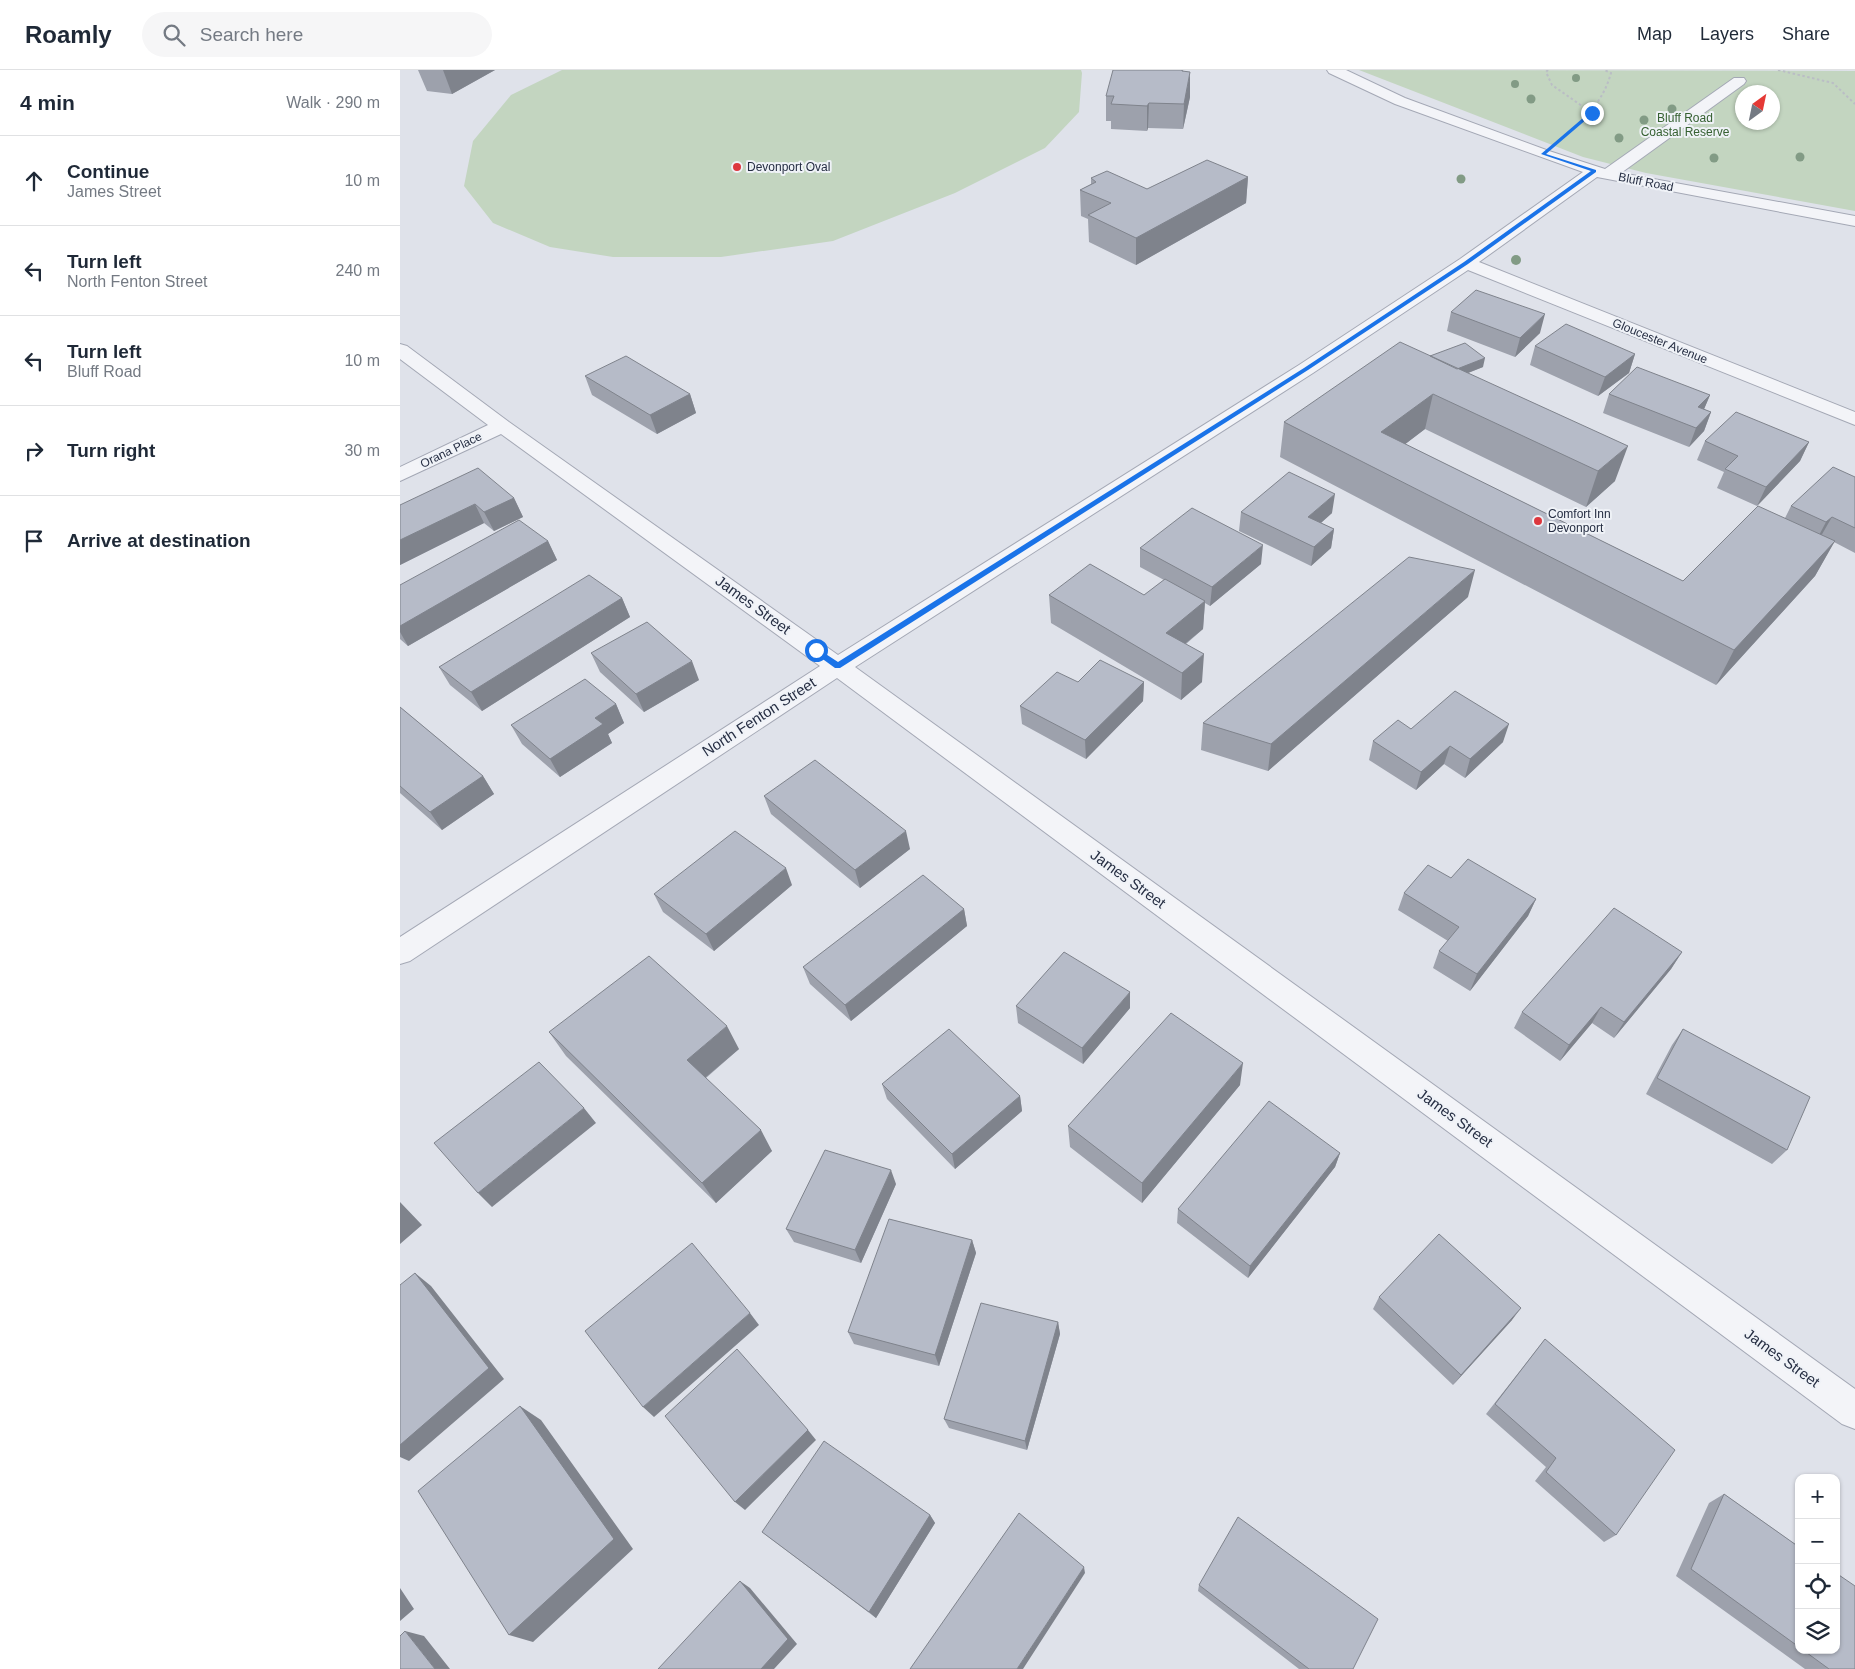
<!DOCTYPE html>
<meta charset="utf-8">
<style>
:root{--surface:#fff;--page:#f6f6f7;--text:#1f2937;--muted:#747a83;--line:#e0e1e3}
body{margin:0;font-family:Helvetica,sans-serif;background:var(--page);color:var(--text)}
.controls{position:absolute;right:15px;bottom:15px;display:grid;overflow:hidden;border-radius:10px;box-shadow:0 1px 4px #0004}
.controls button{width:45px;height:45px;display:grid;place-items:center;padding:0;border:0;border-bottom:1px solid var(--line);background:var(--surface);color:var(--text);font:25px sans-serif}
.compass{position:absolute;left:1335px;top:15px;width:45px;height:45px;border-radius:50%;background:var(--surface);box-shadow:0 1px 4px #0004;rotate:33deg}
.stop{position:absolute;width:15px;height:15px;margin:-11px;border:4px solid #1a73e8;border-radius:50%;background:#fff}
.stop.end{background:#1a73e8;border-color:#fff;box-shadow:0 1px 5px #0008}
.list{margin:0;padding:0;list-style:none}
h2{display:flex;justify-content:space-between;align-items:center;height:65px;margin:0;padding:0 20px;font-size:21px}
h2 small{font-size:16px;font-weight:400;color:var(--muted)}
.list li{display:grid;grid-template-columns:32px 1fr auto;gap:15px;align-items:center;box-sizing:border-box;height:90px;padding:0 20px;border-top:1px solid var(--line)}
.list b{display:block;font-size:19px;white-space:nowrap}
.list p{margin:0;font-size:16px;white-space:nowrap;color:var(--muted)}
.list em{font-size:16px;font-style:normal;color:var(--muted)}
.icon{flex:none;width:28px;height:28px;fill:none;stroke:currentColor;stroke-width:2;stroke-linecap:round;stroke-linejoin:round}
.map{position:relative;flex:none;width:1455px;height:1599px;overflow:hidden}
header{display:flex;align-items:center;gap:30px;box-sizing:border-box;height:70px;padding:0 25px;background:var(--surface);border-bottom:1px solid var(--line)}
header strong{font-size:24px}
nav{display:flex;gap:28px;margin-inline-start:auto;font-size:18px}
.search{width:350px;height:45px;background:var(--page);display:flex;align-items:center;gap:12px;box-sizing:border-box;padding:0 18px;border-radius:28px;color:var(--muted);font-size:19px}
main{display:flex}
aside{flex:1;background:var(--surface)}
.map>svg:first-child{display:block}
</style>
<header>
<strong>Roamly</strong>
<div class="search"><svg class="icon" aria-label="search" viewBox="0 0 24 24"><circle cx="10" cy="10" r="6"/><path d="M15 15l6 6"/></svg>Search here</div>
<nav><a>Map</a><a>Layers</a><a>Share</a></nav>
</header>
<main>
<aside>
<h2>4 min<small>Walk · 290 m</small></h2>
<ul class="list">
<li><svg class="icon" aria-label="ahead" viewBox="0 0 24 24"><path d="M12 20V5M6 11l6-6 6 6"/></svg><div><b>Continue</b><p>James Street</p></div><em>10 m</em></li>
<li><svg class="icon" aria-label="left" viewBox="0 0 24 24"><path d="M17 20v-9H6M10 6l-5 5 5 5"/></svg><div><b>Turn left</b><p>North Fenton Street</p></div><em>240 m</em></li>
<li><svg class="icon" aria-label="left" viewBox="0 0 24 24"><path d="M17 20v-9H6M10 6l-5 5 5 5"/></svg><div><b>Turn left</b><p>Bluff Road</p></div><em>10 m</em></li>
<li><svg class="icon" aria-label="right" viewBox="0 0 24 24"><path d="M7 20v-9h11M14 6l5 5-5 5"/></svg><div><b>Turn right</b></div><em>30 m</em></li>
<li><svg class="icon" aria-label="arrive" viewBox="0 0 24 24"><path d="M6 21V4h12l-3 4 3 4H6"/></svg><div><b>Arrive at destination</b></div></li>
</ul>
</aside>
<div class="map">
<svg width="1455" height="1599" viewBox="0 0 1455 1599">
<rect width="100%" height="100%" fill="#dfe2ea"/>
<path fill="#c3d5c0" fill-rule="evenodd" d="M 162,0 L 681,0 L 682,3 L 679,42 L 645,78 L 555,123 L 433,171 L 321,187 L 213,187 L 150,177 L 93,153 L 64,116 L 73,71 L 111,25 Z
M 959,0 L 1455,1 L 1455,141 L 1246,103 L 1183,87 ZM 1342,22 L 1372,22 L 1372,52 L 1342,52 Z"/>
<g fill="none" stroke-linecap="round" stroke-linejoin="round">
<g stroke="#a4a8b5" stroke-width="2">
<path id="minor" d="M 927,0 L 946,0 L 1005,28 L 1149,81 L 1205,99 L 1334,8 L 1344,8 L 1346,11 L 1344,14 L 1221,103 L 1455,146 L 1455,156 L 1197,107 L 1079,192 L 1455,342 L 1455,355 L 1068,200 L 913,303 L 455,597 L 1455,1319 L 1455,1359 L 1442,1354 L 437,608 L 10,891 L 0,894 L 0,867 L 420,596 L 101,364 L 0,411 L 0,397 L 88,355 L 0,289 L 0,274 L 7,276 L 109,352 L 438,585 L 899,295 L 1060,189 L 1183,102 L 995,34 L 929,3 Z"/>
</g>
<path stroke="#babdc5" stroke-width="2" stroke-dasharray="2.5 2.5" stroke-linecap="butt" d="M 1148,0 L 1146,2 L 1152,15 L 1192,43
M 1378,0 L 1433,13 L 1455,34
M 1171,61 C 1190,44 1204,28 1211,3 L 1204,0"/>
<use href="#minor" fill="#f3f4f8" fill-rule="evenodd"/>
</g>
<g fill="#829b85">
<circle cx="1176" cy="8" r="4"/>
<circle cx="1115" cy="14" r="4"/>
<circle cx="1131" cy="29" r="4.5"/>
<circle cx="1272" cy="39" r="4.5"/>
<circle cx="1244" cy="50" r="4.5"/>
<circle cx="1219" cy="68" r="4.5"/>
<circle cx="1400" cy="87" r="4.5"/>
<circle cx="1314" cy="88" r="4.5"/>
<circle cx="1061" cy="109" r="4.5"/>
<circle cx="1116" cy="190" r="5"/>
</g>
<path fill="#9da1ac" d="M 18,0 L 95,0 L 52,24 L 27,21 Z
M 783,0 L 790,27 L 783,59 L 748,58 L 747,61 L 711,59 L 711,51 L 706,51 L 706,26 Z
M 848,107 L 846,133 L 736,195 L 689,172 L 688,149 L 681,146 L 680,120 L 691,114 L 691,108 L 747,119 Z
M 1051,242 L 1140,263 L 1115,287 L 1047,261 Z
M 1135,276 L 1235,284 L 1229,303 L 1198,326 L 1130,295 Z
M 1030,286 L 1083,297 L 1068,303 L 1215,411 L 1186,437 L 1025,359 L 1005,374 L 1283,511 L 1385,448 L 1391,436 L 1455,407 L 1455,483 L 1434,472 L 1415,506 L 1316,615 L 880,387 L 884,352 Z
M 185,306 L 290,324 L 296,343 L 257,364 L 192,325 Z
M 1209,324 L 1310,325 L 1304,339 L 1311,342 L 1304,361 L 1289,377 L 1203,343 Z
M 1305,371 L 1409,372 L 1400,391 L 1357,436 L 1317,418 L 1324,402 L 1297,390 Z
M 114,428 L 123,447 L 94,461 L 84,453 L 0,495 L 0,435 Z
M 841,442 L 932,443 L 921,453 L 934,459 L 931,478 L 911,496 L 839,461 Z
M 148,471 L 157,490 L 8,576 L 0,569 L 0,515 Z
M 740,478 L 861,494 L 810,536 L 805,533 L 803,559 L 786,574 L 802,612 L 781,630 L 651,553 L 649,525 L 744,525 L 764,510 L 740,497 Z
M 1068,527 L 868,701 L 801,680 L 803,653 Z
M 222,528 L 230,547 L 82,641 L 50,615 L 39,597 Z
M 191,583 L 299,610 L 244,642 L 200,602 Z
M 678,612 L 744,612 L 743,631 L 686,689 L 622,654 L 620,636 Z
M 216,634 L 224,653 L 208,664 L 212,673 L 160,707 L 122,674 L 111,655 Z
M 0,637 L 83,706 L 94,724 L 42,760 L 0,723 Z
M 1011,659 L 1103,672 L 1065,708 L 1044,694 L 1016,720 L 969,690 L 973,671 Z
M 364,726 L 510,779 L 460,818 L 371,744 Z
M 1051,808 L 1136,829 L 1128,846 L 1070,921 L 1033,898 L 1039,881 L 1048,871 L 998,840 L 1004,823 Z
M 392,815 L 314,881 L 263,842 L 254,824 Z
M 564,839 L 567,856 L 451,951 L 410,914 L 403,897 Z
M 1282,882 L 1271,899 L 1214,968 L 1192,953 L 1160,991 L 1114,958 L 1122,942 Z
M 616,936 L 730,938 L 683,994 L 618,953 Z
M 1283,959 L 1387,1080 L 1372,1094 L 1246,1024 L 1272,975 Z
M 149,962 L 339,979 L 306,1008 L 372,1081 L 316,1133 L 166,986 Z
M 482,1014 L 620,1026 L 622,1041 L 555,1099 L 487,1029 Z
M 840,1015 L 742,1133 L 670,1077 L 668,1056 Z
M 940,1083 L 935,1097 L 848,1208 L 777,1153 L 778,1139 Z
M 496,1114 L 461,1193 L 394,1172 L 386,1159 Z
M 572,1170 L 576,1183 L 539,1296 L 454,1274 L 448,1262 Z
M 979,1227 L 1112,1250 L 1053,1315 L 973,1239 Z
M 658,1252 L 660,1264 L 627,1380 L 549,1358 L 544,1349 Z
M 1145,1269 L 1216,1465 L 1204,1472 L 1135,1411 L 1146,1397 L 1086,1344 Z
M 1324,1424 L 1399,1477 L 1399,1580 L 1436,1580 L 1455,1599 L 1405,1599 L 1276,1506 L 1309,1433 Z
M 530,1445 L 535,1453 L 476,1548 L 362,1462 Z
M 799,1515 L 953,1599 L 899,1599 L 798,1521 Z"/>
<path fill="#7f838c" d="M 43,0 L 95,0 L 52,24 Z
M 790,2 L 790,27 L 783,59 L 784,34 Z
M 749,33 L 748,58 L 747,61 L 747,36 Z
M 848,107 L 846,133 L 736,195 L 736,168 Z
M 1145,244 L 1140,263 L 1115,287 L 1120,268 Z
M 1235,284 L 1229,303 L 1198,326 L 1205,307 Z
M 1085,288 L 1083,297 L 1032,317 L 1034,307 Z
M 290,324 L 296,343 L 257,364 L 250,345 Z
M 1033,324 L 1025,359 L 974,398 L 981,362 Z
M 1310,325 L 1302,344 L 1298,337 Z
M 1311,342 L 1304,361 L 1289,377 L 1296,358 Z
M 1409,372 L 1400,391 L 1357,436 L 1366,417 Z
M 1228,376 L 1215,411 L 1186,437 L 1198,401 Z
M 935,424 L 932,443 L 906,466 L 908,447 Z
M 114,428 L 123,447 L 94,461 L 84,442 Z
M 75,434 L 84,453 L 0,495 L 0,470 Z
M 1432,447 L 1421,466 L 1416,471 L 1426,452 Z
M 934,459 L 931,478 L 911,496 L 914,477 Z
M 148,471 L 157,490 L 8,576 L 0,562 L 0,556 Z
M 1435,471 L 1415,506 L 1316,615 L 1334,580 Z
M 863,475 L 861,494 L 810,536 L 812,517 Z
M 1075,500 L 1068,527 L 868,701 L 871,674 Z
M 222,528 L 230,547 L 82,641 L 71,622 Z
M 805,531 L 803,559 L 765,590 L 766,563 Z
M 804,584 L 802,612 L 781,630 L 782,603 Z
M 292,591 L 299,610 L 244,642 L 236,624 Z
M 744,612 L 743,631 L 686,689 L 685,670 Z
M 216,634 L 224,653 L 208,664 L 212,673 L 160,707 L 150,689 L 195,648 Z
M 1109,654 L 1103,672 L 1065,708 L 1070,689 Z
M 1050,676 L 1044,694 L 1016,720 L 1021,702 Z
M 83,706 L 94,724 L 42,760 L 30,742 Z
M 506,761 L 510,779 L 460,818 L 455,800 Z
M 386,798 L 392,815 L 314,881 L 306,864 Z
M 1136,829 L 1128,846 L 1070,921 L 1077,904 Z
M 564,839 L 567,856 L 451,951 L 445,935 Z
M 1282,882 L 1271,899 L 1214,968 L 1224,952 Z
M 730,922 L 730,938 L 683,994 L 682,978 Z
M 1201,937 L 1192,953 L 1160,991 L 1169,975 Z
M 327,956 L 339,979 L 300,1012 L 287,990 Z
M 843,993 L 840,1015 L 742,1133 L 742,1113 Z
M 620,1026 L 622,1041 L 555,1099 L 552,1084 Z
M 184,1038 L 196,1053 L 92,1137 L 78,1123 Z
M 361,1060 L 372,1081 L 316,1133 L 302,1113 Z
M 940,1083 L 935,1097 L 848,1208 L 850,1196 Z
M 491,1100 L 496,1114 L 461,1193 L 455,1180 Z
M 0,1132 L 22,1155 L 0,1174 Z
M 572,1170 L 576,1183 L 539,1296 L 535,1285 Z
M 15,1203 L 31,1216 L 104,1309 L 9,1391 L 0,1387 L 0,1375 Z
M 1121,1238 L 1112,1250 L 1053,1315 L 1061,1305 Z
M 350,1243 L 359,1255 L 254,1347 L 243,1337 Z
M 658,1252 L 660,1264 L 627,1380 L 625,1371 Z
M 120,1336 L 141,1350 L 233,1479 L 133,1572 L 109,1565 Z
M 408,1360 L 416,1370 L 345,1440 L 335,1432 Z
M 530,1445 L 535,1453 L 476,1548 L 469,1542 Z
M 684,1497 L 685,1503 L 623,1599 L 617,1599 Z
M 340,1511 L 350,1518 L 397,1574 L 374,1599 L 361,1599 Z
M 0,1518 L 14,1539 L 0,1551 Z
M 5,1561 L 24,1566 L 50,1599 L 35,1599 Z"/>
<path fill="#b6bbc8" stroke="#7f838c" d="M 713,0 L 782,0 L 782,1 L 790,2 L 784,34 L 749,33 L 747,36 L 711,34 L 714,26 L 706,26 Z
M 807,90 L 848,107 L 736,168 L 688,145 L 711,133 L 680,120 L 696,112 L 691,108 L 707,101 L 747,119 Z
M 1076,220 L 1145,244 L 1120,268 L 1051,242 Z
M 1166,254 L 1235,284 L 1205,307 L 1135,276 Z
M 1000,272 L 1228,376 L 1198,401 L 1033,324 L 981,362 L 1283,511 L 1358,436 L 1435,471 L 1334,580 L 884,352 Z
M 1065,273 L 1085,288 L 1057,299 L 1030,286 Z
M 226,286 L 290,324 L 250,345 L 185,306 Z
M 1237,297 L 1310,325 L 1298,337 L 1311,342 L 1296,358 L 1209,324 Z
M 1336,342 L 1409,372 L 1366,417 L 1325,399 L 1338,386 L 1305,371 Z
M 1433,397 L 1455,407 L 1455,458 L 1432,447 L 1426,452 L 1391,436 Z
M 78,398 L 114,428 L 84,442 L 75,434 L 0,470 L 0,435 Z
M 889,402 L 935,424 L 908,447 L 934,459 L 914,477 L 841,442 Z
M 792,438 L 863,475 L 812,517 L 740,478 Z
M 119,450 L 148,471 L 0,556 L 0,515 Z
M 1009,487 L 1075,500 L 871,674 L 803,653 Z
M 690,494 L 744,525 L 765,509 L 805,531 L 766,563 L 804,584 L 782,603 L 649,525 Z
M 189,505 L 222,528 L 71,622 L 39,597 Z
M 247,552 L 292,591 L 236,624 L 191,583 Z
M 700,590 L 744,612 L 685,670 L 620,636 L 657,602 L 678,612 Z
M 185,609 L 216,634 L 195,648 L 203,654 L 150,689 L 111,655 Z
M 1055,621 L 1109,654 L 1070,689 L 1050,676 L 1021,702 L 973,671 L 998,650 L 1011,659 Z
M 0,637 L 83,706 L 30,742 L 0,716 Z
M 415,690 L 506,761 L 455,800 L 364,726 Z
M 335,761 L 386,798 L 306,864 L 254,824 Z
M 1068,789 L 1136,829 L 1077,904 L 1039,881 L 1059,857 L 1004,823 L 1028,795 L 1051,808 Z
M 523,805 L 564,839 L 445,935 L 403,897 Z
M 1214,838 L 1282,882 L 1224,952 L 1201,937 L 1169,975 L 1122,942 Z
M 664,882 L 730,922 L 682,978 L 616,936 Z
M 249,886 L 327,956 L 287,990 L 361,1060 L 302,1113 L 149,962 Z
M 771,943 L 843,993 L 742,1113 L 668,1056 Z
M 549,959 L 620,1026 L 552,1084 L 482,1014 Z
M 1283,959 L 1410,1027 L 1387,1080 L 1257,1008 Z
M 139,992 L 184,1038 L 78,1123 L 34,1073 Z
M 869,1031 L 940,1083 L 850,1196 L 778,1139 Z
M 425,1080 L 491,1100 L 455,1180 L 386,1159 Z
M 489,1149 L 572,1170 L 535,1285 L 448,1262 Z
M 1039,1164 L 1121,1238 L 1061,1305 L 979,1227 Z
M 292,1173 L 350,1243 L 243,1337 L 185,1261 Z
M 15,1203 L 89,1298 L 0,1375 L 0,1215 Z
M 581,1233 L 658,1252 L 625,1371 L 544,1349 Z
M 1145,1269 L 1275,1380 L 1216,1465 L 1146,1402 L 1156,1388 L 1095,1334 Z
M 337,1279 L 408,1360 L 335,1432 L 265,1346 Z
M 120,1336 L 214,1469 L 109,1565 L 18,1421 Z
M 424,1371 L 530,1445 L 469,1542 L 362,1462 Z
M 1324,1424 L 1399,1477 L 1399,1577 L 1291,1499 Z
M 619,1443 L 684,1497 L 617,1599 L 510,1599 Z
M 838,1447 L 978,1549 L 953,1599 L 909,1599 L 799,1515 Z
M 1436,1503 L 1455,1516 L 1455,1599 L 1429,1599 L 1403,1580 L 1436,1580 Z
M 340,1511 L 388,1569 L 361,1599 L 258,1599 Z
M 5,1561 L 35,1599 L 0,1599 L 0,1566 Z"/>
<path fill="#1a73e8" d="M 1190,42 L 1194,43 L 1146,84 L 1196,100 L 1196,102 L 1068,194 L 908,300 L 440,598 L 435,598 L 413,582 L 413,579 L 418,579 L 438,592 L 904,298 L 1064,192 L 1191,101 L 1141,84 Z"/>
<g fill="#dd373e" stroke="#eff2f7" stroke-width="2">
<circle cx="337" cy="97" r="5"/>
<circle cx="1138" cy="451" r="5"/>
</g>
<g text-anchor="middle" stroke-width="4" stroke-linejoin="round" paint-order="stroke">
<g font-size="12" fill="#366132" stroke="#eff2f7">
<text x="1285" y="52">Bluff Road<tspan x="1285" dy="14">Coastal Reserve</tspan></text>
</g>
<g font-size="12" fill="#262e43" stroke="#eff2f7" text-anchor="start">
<text x="347" y="101">Devonport Oval</text>
<text x="1148" y="448">Comfort Inn<tspan x="1148" dy="14">Devonport</tspan></text>
</g>
<g font-size="12" fill="#262e43" stroke="#eff2f7">
<text transform="translate(1246 112) rotate(11)" y="4">Bluff Road</text>
<text transform="translate(1260 271) rotate(22)" y="4">Gloucester Avenue</text>
<text transform="translate(51 380) rotate(-26)" y="4">Orana Place</text>
</g>
<g font-size="15" fill="#262e43" stroke="#eff2f7">
<text transform="translate(353 535) rotate(36)" y="5">James Street</text>
<text transform="translate(359 647) rotate(-33)" y="5">North Fenton Street</text>
<text transform="translate(728 809) rotate(36)" y="5">James Street</text>
<text transform="translate(1055 1048) rotate(36)" y="5">James Street</text>
<text transform="translate(1382 1288) rotate(36)" y="5">James Street</text>
</g>
</g>
</svg>
<div class="controls">
<button>+</button>
<button>−</button>
<button><svg class="icon" aria-label="locate" viewBox="0 0 24 24"><circle cx="12" cy="12" r="6"/><path d="M12 2v4M12 18v4M2 12h4M18 12h4"/></svg></button>
<button><svg class="icon" aria-label="layers" viewBox="0 0 24 24"><path d="M12 4l9 5-9 5-9-5zM3 14l9 5 9-5"/></svg></button>
</div>
<svg class="compass" viewBox="-18 -18 36 36"><path d="M0-13l5 13h-10z" fill="#e53935"/><path d="M0 13l5-13h-10z" fill="#747a83"/></svg>
<div class="stop" style="left:416px;top:580px"></div>
<div class="stop end" style="left:1192px;top:43px"></div>
</div>
</main>
